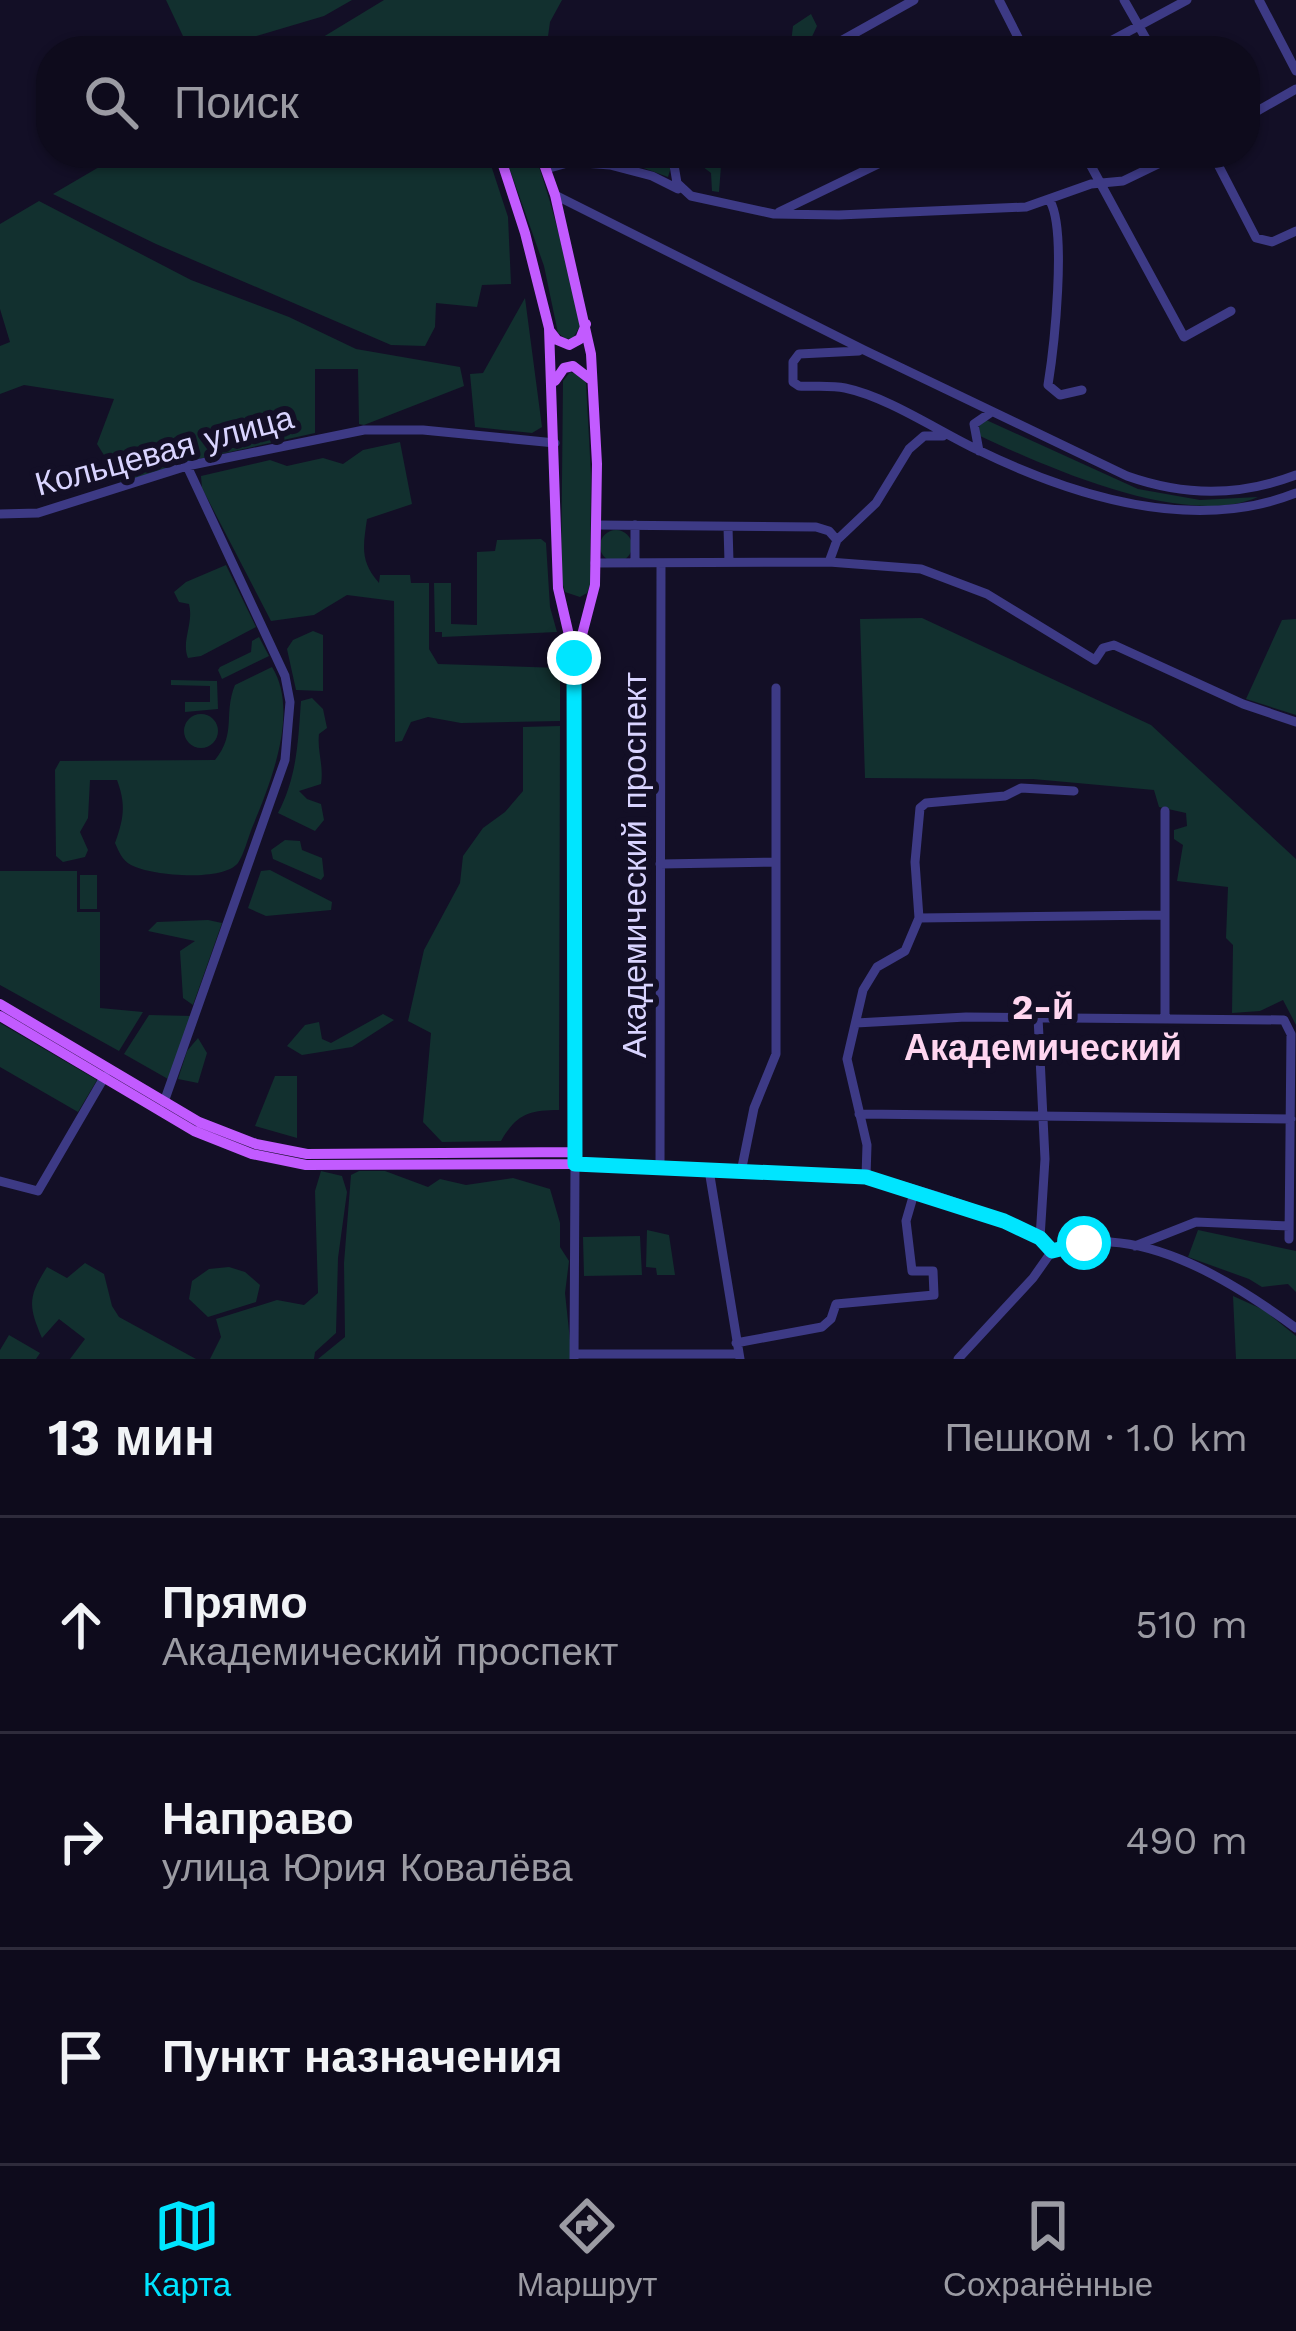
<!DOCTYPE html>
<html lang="ru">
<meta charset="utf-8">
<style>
:root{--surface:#0e0b1c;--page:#171425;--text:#f1f3f6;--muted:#9b9ba3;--line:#2e2b3b;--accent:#00e5ff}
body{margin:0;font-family:"Work Sans",sans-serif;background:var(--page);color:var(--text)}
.stop{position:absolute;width:36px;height:36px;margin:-27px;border:9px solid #00e5ff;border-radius:50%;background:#fff}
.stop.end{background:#00e5ff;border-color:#fff;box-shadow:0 3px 12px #0008}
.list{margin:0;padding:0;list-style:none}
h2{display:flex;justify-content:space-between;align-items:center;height:156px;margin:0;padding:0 48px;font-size:51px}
h2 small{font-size:39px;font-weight:400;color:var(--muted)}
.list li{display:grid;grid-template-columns:78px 1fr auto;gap:36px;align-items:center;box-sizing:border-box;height:216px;padding:0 48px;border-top:3px solid var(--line)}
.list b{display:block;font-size:45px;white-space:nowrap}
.list p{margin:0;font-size:39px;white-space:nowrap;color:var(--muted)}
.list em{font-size:39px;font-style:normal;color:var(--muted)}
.icon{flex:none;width:66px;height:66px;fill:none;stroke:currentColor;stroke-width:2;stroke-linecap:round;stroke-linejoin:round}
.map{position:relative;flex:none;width:1296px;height:1359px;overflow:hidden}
.search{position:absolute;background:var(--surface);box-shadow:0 3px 9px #0004;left:36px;right:36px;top:36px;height:132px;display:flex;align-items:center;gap:30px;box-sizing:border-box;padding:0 42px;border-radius:48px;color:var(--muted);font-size:45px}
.sheet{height:804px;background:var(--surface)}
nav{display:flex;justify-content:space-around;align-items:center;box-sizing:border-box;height:168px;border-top:3px solid var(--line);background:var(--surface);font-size:33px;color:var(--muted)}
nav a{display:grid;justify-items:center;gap:6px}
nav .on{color:var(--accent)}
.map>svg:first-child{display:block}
</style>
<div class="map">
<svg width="1296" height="1359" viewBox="0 0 1296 1359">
<rect width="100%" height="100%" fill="#130f26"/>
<path fill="#12302f" d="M 166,0 L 352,0 L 324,16 L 206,51 L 190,51 Z
M 384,0 L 562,0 L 550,22 L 546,51 L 300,51 Z
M 811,14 L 817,26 L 809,43 L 810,51 L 790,51 L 793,26 Z
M 123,153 L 487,153 L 508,217 L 511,284 L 482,285 L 477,307 L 436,303 L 435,327 L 425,346 L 391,345 L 156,244 L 53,194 Z
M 504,153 L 534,153 C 555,210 567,267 580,326 L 573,338 L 566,339 L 558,333 L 544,266 Z
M 634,153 L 668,153 L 671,167 L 668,177 L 627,162 Z
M 676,153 L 757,153 L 753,165 L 721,166 L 719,192 L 712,191 L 711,173 L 690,157 L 677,158 Z
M 39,201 L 191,280 L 289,317 L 356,349 L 460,367 L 464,386 L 364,425 L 359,424 L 358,369 L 315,369 L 315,433 L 185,462 L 122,484 L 97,444 L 114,399 L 24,385 L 0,394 L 0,346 L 10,342 L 0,309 L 0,224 Z
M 525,298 L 542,427 L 532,433 L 475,427 L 470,374 L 483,373 Z
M 570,372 L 583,376 L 586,383 L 591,475 L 590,585 L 587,593 L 580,597 L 565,592 L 561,578 L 563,381 Z
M 984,419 L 1138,489 L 1200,500 L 1258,497 C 1184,529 1049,468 980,436 L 979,424 Z
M 400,442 L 412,504 L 367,519 C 363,547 360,561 379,583 L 380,575 L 410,575 L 411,583 L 429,583 L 429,649 L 438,664 L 560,668 L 560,721 L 461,723 L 428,717 L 411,722 L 402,741 L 395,742 L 394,601 L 347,595 L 314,615 L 271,621 L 202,488 L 201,476 L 270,460 L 287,466 L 323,458 L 343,464 L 363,450 Z
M600 546a16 16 0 1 1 32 0a16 16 0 1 1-32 0Z
M 541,539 L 546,543 L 550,607 L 557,632 L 442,637 L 442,632 L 435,632 L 434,583 L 451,583 L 451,624 L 477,625 L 477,552 L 495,551 L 497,540 Z
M 226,565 L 256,627 L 201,656 L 188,658 C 181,642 194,623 189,604 L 179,602 L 174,592 L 186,582 Z
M 922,618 L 1151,725 L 1296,859 L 1296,1025 L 1283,1000 L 1260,1011 L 1232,1013 L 1233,945 L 1226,938 L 1228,887 L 1177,881 L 1183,845 L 1174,839 L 1174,830 L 1187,826 L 1186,813 L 1159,807 L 1154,790 L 1033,779 L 865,778 L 860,619 Z
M 1296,619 L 1296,715 L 1246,699 L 1282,620 Z
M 313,631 L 323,635 L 323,691 L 296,690 L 287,649 L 293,640 Z
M 259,637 L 269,656 L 222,679 L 218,670 L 220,667 L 251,652 L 252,641 Z
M 272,667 C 300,712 270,784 252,828 C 248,838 244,854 238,863 C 223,882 151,876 131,865 C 122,860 119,852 115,843 C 124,818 126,804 117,780 L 90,780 L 88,818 L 80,832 L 88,850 L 85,857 L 63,862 L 56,856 L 55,770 L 60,761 L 215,760 C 237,733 223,714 235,685 Z
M 171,680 L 217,681 L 218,709 L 185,712 L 185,702 L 210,702 L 210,686 L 171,685 Z
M 312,698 L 323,709 L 327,728 L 319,734 C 317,751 324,766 321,784 L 299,791 L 307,799 L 321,804 L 324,820 L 315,831 L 278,813 C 297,777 298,742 301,701 Z
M184 731a17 17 0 1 1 34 0a17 17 0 1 1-34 0Z
M 560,726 L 559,1110 C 528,1110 516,1115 501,1141 L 442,1142 L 423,1122 L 431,1033 L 408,1021 L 424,950 L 460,883 L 463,856 L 483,828 L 505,812 L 523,791 L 523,727 Z
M 285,840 L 300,841 L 302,850 L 322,858 L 324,876 L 321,880 L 273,859 L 271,850 Z
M 270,870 L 332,902 L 331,910 L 266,916 L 248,908 L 261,871 Z
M 0,871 L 77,871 L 77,912 L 100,912 L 100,1008 L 143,1012 L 119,1051 L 0,985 Z
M 80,875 L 97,875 L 97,909 L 80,909 Z
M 208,920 L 222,923 L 193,1005 L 183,998 L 180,951 L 195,941 L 148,931 L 157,922 Z
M 383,1014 L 394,1020 L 352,1047 L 302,1055 L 287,1046 L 305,1025 L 319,1022 L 322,1039 L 331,1043 Z
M 149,1015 L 192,1016 L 168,1079 L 124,1054 Z
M 0,1023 L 97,1080 L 78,1112 L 0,1067 Z
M 198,1038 L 207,1053 L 198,1083 L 178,1079 L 187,1051 Z
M 275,1076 L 297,1076 L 297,1138 L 255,1126 Z
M 321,1171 L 342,1176 L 347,1192 L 338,1258 L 336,1333 L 315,1352 L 314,1359 L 210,1359 L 221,1337 L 216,1319 L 277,1300 L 304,1305 L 318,1293 L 315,1191 Z
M 359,1171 L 385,1171 L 428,1187 L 440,1179 L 466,1185 L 513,1178 L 550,1189 L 560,1223 L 560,1247 L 569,1261 L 565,1293 L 572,1359 L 318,1359 L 345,1337 L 344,1263 L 351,1175 Z
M 647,1230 L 669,1235 L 675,1275 L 657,1275 L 656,1268 L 646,1267 Z
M 1198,1230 L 1296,1251 L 1296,1292 L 1288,1284 L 1262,1287 L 1249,1279 L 1188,1257 Z
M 640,1236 L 642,1275 L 584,1276 L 583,1237 Z
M 85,1263 L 104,1274 L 112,1306 L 119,1317 L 196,1359 L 70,1359 L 85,1339 L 59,1319 L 42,1338 C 28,1305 28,1297 47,1267 L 67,1278 Z
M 229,1267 L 245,1272 L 260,1285 L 256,1302 L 208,1317 L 189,1299 L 192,1281 L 209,1269 Z
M 1233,1296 L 1264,1310 L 1296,1336 L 1296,1359 L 1236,1359 Z
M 9,1335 L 40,1353 L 36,1359 L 0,1359 L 0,1350 Z"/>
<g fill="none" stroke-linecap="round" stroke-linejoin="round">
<path stroke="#3d3a85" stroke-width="9" d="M 999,0 L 1025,51
M 1124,0 L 1153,51
M 1259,0 L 1296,71
M 830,51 L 839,42 L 914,0
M 1092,51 L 1187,0
M 1245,118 L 1296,89
M 672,153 L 677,183 L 691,196 L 774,214 L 839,215 L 1026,207 L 1091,184 L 1123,181 L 1181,153
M 1084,153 L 1184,337 L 1231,311
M 1212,153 L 1256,238 L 1272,242 L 1296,231
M 610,165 L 652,176 L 678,189
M 546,169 L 571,162 L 610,165 L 624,153
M 555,195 L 864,350 L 1127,476 C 1184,496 1238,497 1296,475
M 1050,201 C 1067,231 1054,348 1048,385 L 1060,395 L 1082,390
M 779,212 L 901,153
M 859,351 L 799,354 L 793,362 L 793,382 L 799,386 C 814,387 831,385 845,388 C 888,397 938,431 978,450 C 1073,496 1193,534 1296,493
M 979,451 L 974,424 L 990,413
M 0,514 L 38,513 L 187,466 L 364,430 L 423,430 L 555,443
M 596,525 L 816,527 L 829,531 L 837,540
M 728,527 L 729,562
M 829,562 L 837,540 L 876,503 L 909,449 L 924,436 L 943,436
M 595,563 L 829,562 L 921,569 L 987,594 L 1095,660 L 1103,648 L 1114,645 L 1243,704 L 1296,722
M 635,563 L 635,525
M 1165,811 L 1165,1017
M 660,864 L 776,862
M 919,918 L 1164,915
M 1038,1017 L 1045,1159 L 1040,1238
M 856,1023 L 966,1017 L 1284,1020 L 1291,1034 L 1289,1239
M 164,1102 L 285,760 L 290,702 L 285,676 L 187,466
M 859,1114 L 1291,1119
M 660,1168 L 661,563
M 709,1170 L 740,1359
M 741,1172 L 754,1108 L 776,1054 L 776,688
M 866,1177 L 867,1145 L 847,1059 L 863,990 L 877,967 L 905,951 L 919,918 L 915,862 L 920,808 L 926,803 L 1005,796 L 1021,788 L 1074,791
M 0,1181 L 38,1191 L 105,1076
M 1135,1246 L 1196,1222 L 1289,1226
M 1052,1251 C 1134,1218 1232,1281 1296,1328
M 736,1343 L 822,1327 L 831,1319 L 836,1304 L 934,1295 L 933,1271 L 912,1271 L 906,1221 L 915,1190
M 575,1354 L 738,1354
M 574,1359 L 575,1164 L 866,1177 C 903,1184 1032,1222 1052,1251
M 958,1359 L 1033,1278 L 1052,1251"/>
<path stroke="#c25bff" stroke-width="10" d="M 540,153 L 555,195 L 591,354 L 597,464 L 595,585 L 576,658
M 550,331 L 557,340 L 569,345 L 580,339 L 586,324
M 555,381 L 564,368 L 573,366 L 590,379
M 0,1004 L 199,1122 L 256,1144 L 307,1154 L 575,1152
M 0,1016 L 194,1131 L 252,1154 L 306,1165 L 575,1164 L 575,661 L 558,588 L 549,328 L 525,233 L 499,153"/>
</g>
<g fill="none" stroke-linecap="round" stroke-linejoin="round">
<path stroke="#00e5ff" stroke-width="15" d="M 574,658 L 575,1164 L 866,1177 L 1004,1221 L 1040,1238 L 1052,1251 L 1084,1243"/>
</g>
<g text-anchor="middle" stroke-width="12" stroke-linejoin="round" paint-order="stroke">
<g font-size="33" fill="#d9d4ff" stroke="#130f26">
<text transform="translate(164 450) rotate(-15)" y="12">Кольцевая улица</text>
<text transform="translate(634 865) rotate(-90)" y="12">Академический проспект</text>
</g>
<g font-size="36" font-weight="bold" fill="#ffd6f0" stroke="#130f26">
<text x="1043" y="1019">2-й<tspan x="1043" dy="41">Академический</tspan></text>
</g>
</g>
</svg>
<div class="stop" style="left:1084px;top:1243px"></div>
<div class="stop end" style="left:574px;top:658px"></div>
<div class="search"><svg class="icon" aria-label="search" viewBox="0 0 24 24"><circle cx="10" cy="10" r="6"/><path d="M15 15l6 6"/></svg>Поиск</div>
</div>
<section class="sheet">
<h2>13 мин<small>Пешком · 1.0 km</small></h2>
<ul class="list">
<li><svg class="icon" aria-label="ahead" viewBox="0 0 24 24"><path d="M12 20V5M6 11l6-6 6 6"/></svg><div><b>Прямо</b><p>Академический проспект</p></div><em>510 m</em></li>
<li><svg class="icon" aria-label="right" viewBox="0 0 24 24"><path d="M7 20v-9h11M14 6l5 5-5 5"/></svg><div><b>Направо</b><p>улица Юрия Ковалёва</p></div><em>490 m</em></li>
<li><svg class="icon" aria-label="arrive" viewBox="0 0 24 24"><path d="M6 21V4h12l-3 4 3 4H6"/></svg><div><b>Пункт назначения</b></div></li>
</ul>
</section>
<nav>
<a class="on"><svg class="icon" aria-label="map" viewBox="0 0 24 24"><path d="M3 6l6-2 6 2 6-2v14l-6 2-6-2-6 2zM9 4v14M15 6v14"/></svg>Карта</a>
<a><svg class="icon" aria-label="directions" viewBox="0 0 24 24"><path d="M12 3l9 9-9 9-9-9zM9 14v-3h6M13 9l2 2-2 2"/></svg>Маршрут</a>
<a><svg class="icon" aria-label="saved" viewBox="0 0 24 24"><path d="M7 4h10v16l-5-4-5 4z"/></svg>Сохранённые</a>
</nav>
